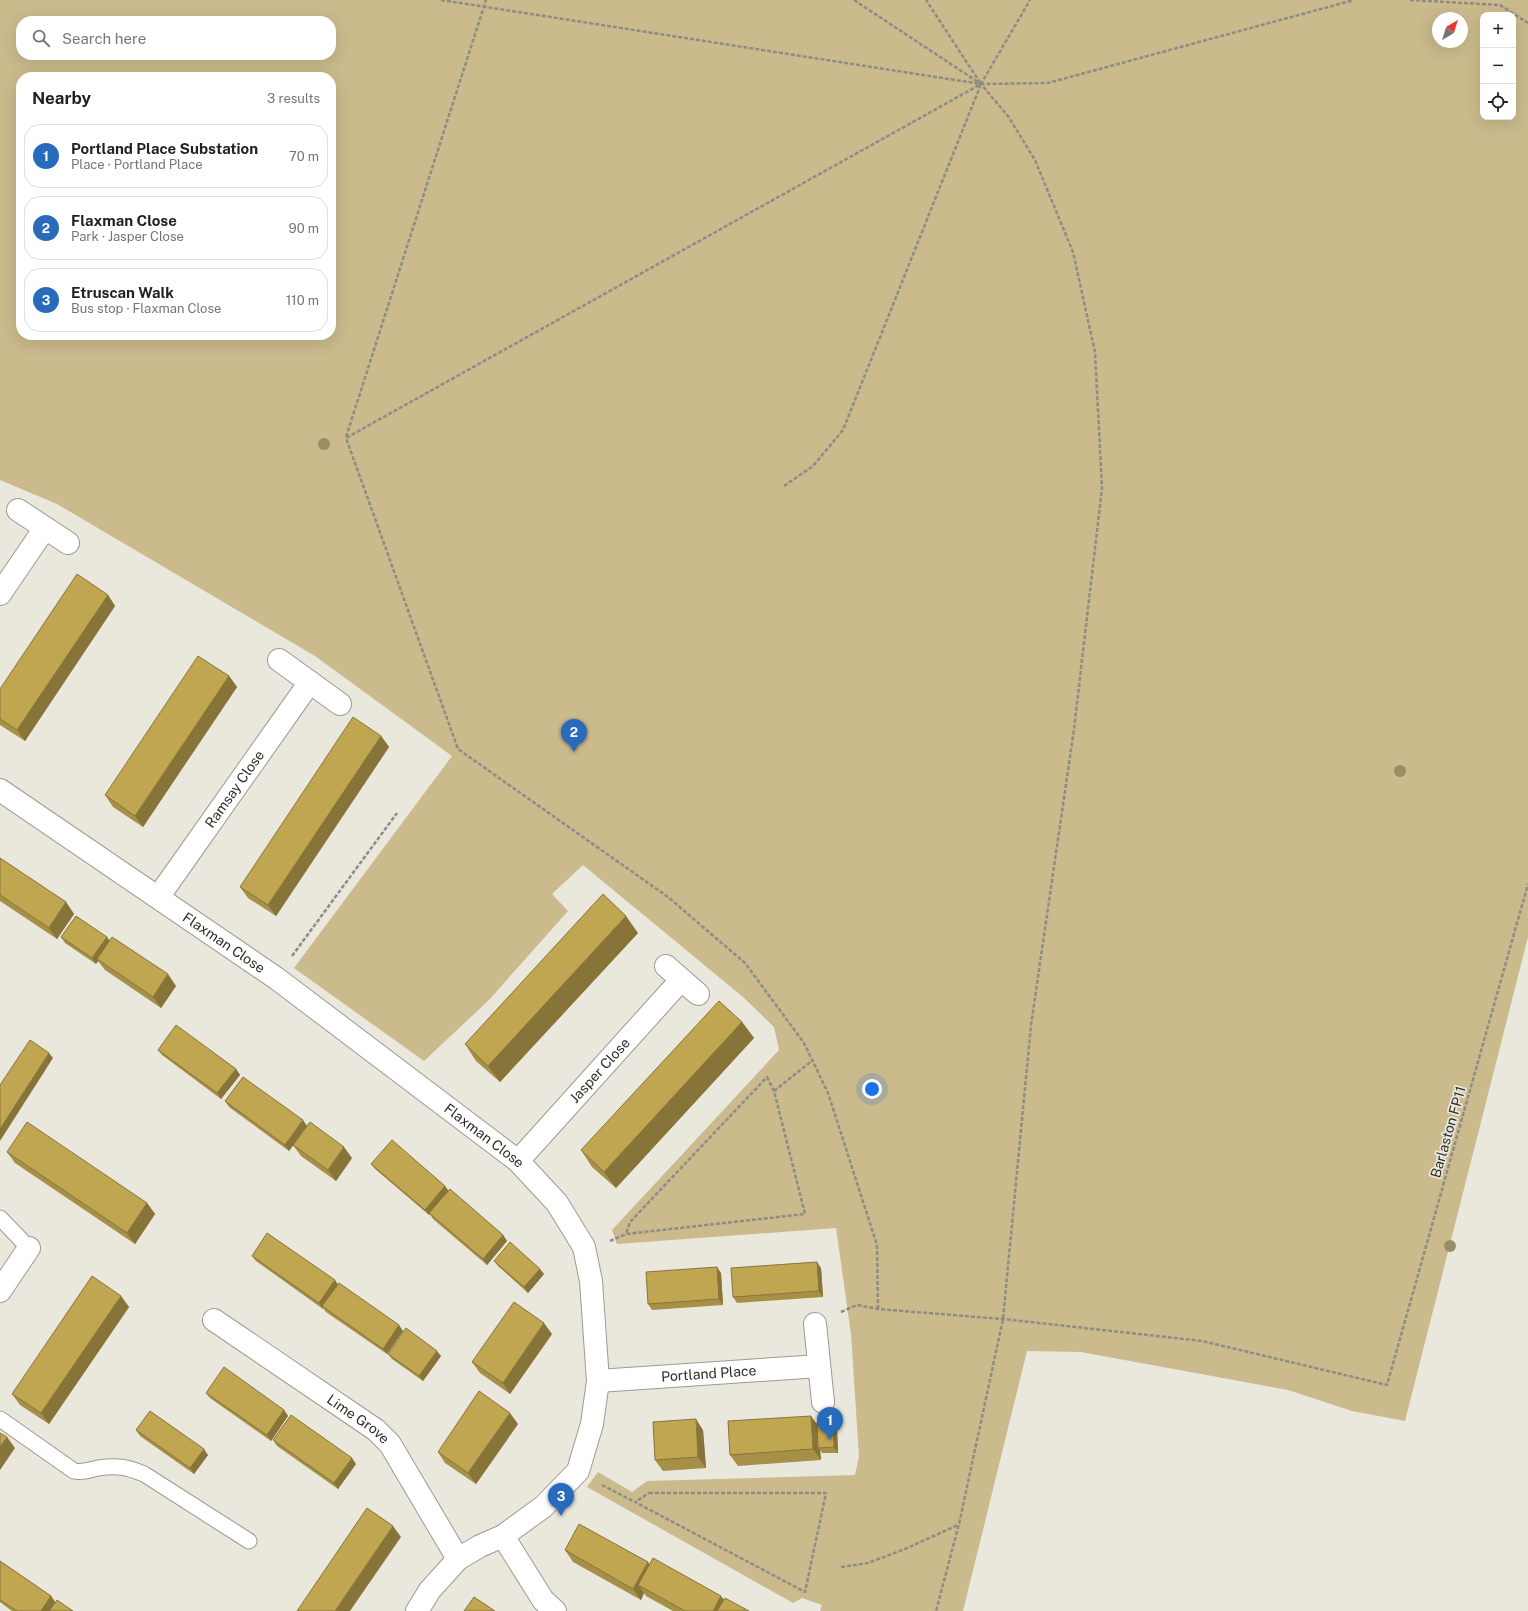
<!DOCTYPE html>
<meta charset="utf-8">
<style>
:root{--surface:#fff;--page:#f2f2f2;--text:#202124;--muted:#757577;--line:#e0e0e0;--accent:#286abc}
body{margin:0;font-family:"Public Sans",sans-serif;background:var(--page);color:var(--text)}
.controls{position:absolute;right:12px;top:12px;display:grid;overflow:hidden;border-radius:8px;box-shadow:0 4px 16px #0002}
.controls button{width:36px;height:36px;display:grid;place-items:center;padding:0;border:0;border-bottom:1px solid var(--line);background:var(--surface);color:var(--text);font:20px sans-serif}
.compass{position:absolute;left:1432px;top:12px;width:36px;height:36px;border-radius:50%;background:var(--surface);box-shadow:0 4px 16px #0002;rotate:38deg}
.you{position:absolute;left:872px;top:1089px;width:14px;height:14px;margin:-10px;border:3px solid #fff;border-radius:50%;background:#1a73e8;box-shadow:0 0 0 6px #1a73e833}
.badge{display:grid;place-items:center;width:26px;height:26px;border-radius:50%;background:var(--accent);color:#fff;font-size:13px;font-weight:700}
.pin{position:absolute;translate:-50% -33px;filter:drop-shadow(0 1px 2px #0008)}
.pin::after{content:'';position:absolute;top:21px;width:14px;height:12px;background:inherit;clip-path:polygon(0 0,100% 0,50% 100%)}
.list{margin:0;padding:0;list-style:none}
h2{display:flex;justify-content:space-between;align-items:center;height:52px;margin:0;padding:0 16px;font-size:17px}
h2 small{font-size:13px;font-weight:400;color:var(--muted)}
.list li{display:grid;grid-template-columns:26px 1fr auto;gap:12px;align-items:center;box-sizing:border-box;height:64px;margin:0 8px 8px;padding:0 8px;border:1px solid var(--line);border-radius:16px}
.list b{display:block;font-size:15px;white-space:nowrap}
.list p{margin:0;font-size:13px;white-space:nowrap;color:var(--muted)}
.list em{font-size:13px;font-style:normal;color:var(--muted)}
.icon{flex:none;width:22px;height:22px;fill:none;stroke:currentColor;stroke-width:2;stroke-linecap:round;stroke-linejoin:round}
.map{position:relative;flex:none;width:1528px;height:1611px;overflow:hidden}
.search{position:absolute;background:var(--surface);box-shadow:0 4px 16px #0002;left:16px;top:16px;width:320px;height:44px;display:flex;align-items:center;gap:10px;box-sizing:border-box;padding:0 14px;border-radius:16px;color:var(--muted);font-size:15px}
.panel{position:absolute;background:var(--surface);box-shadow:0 4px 16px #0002;left:16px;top:72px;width:320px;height:268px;border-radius:16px}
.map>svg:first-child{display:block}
</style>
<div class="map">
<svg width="1528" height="1611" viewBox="0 0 1528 1611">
<rect width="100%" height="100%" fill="#eae7dd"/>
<path fill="#caba8c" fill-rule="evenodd" d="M 0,0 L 1528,0 L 1528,937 L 1405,1421 L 1352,1411 L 1288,1390 L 1201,1374 L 1081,1352 L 1027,1351 L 963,1611 L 820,1611 L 822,1605 L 802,1598 L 793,1603 L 587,1487 L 598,1472 L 632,1492 L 647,1481 L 855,1475 L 859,1456 L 851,1334 L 836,1228 L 617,1244 L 612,1230 L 779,1050 L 774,1027 L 743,997 L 583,865 L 552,894 L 568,911 L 489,1000 L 424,1061 L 294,968 L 452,756 L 315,656 L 57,504 L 0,480 ZM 1483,15 L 1513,15 L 1513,117 L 1483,117 ZM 1438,18 L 1462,18 L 1462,42 L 1438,42 ZM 21,21 L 331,21 L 331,55 L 21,55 ZM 21,77 L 331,77 L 331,335 L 21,335 Z"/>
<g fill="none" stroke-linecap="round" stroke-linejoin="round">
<g stroke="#9d9a91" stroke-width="17">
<path id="lane" d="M 0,1218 L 29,1248
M 0,1419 L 74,1471 C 83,1473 89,1470 98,1468 C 117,1465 127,1467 144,1474 L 249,1541"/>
</g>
<g stroke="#9d9a91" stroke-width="24">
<g id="street">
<path d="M 18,510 L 68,543"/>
<path d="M 0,594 L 45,528"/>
<path d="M 279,660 L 340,704"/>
<path id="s1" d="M 0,790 L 276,978 L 518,1161 L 557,1203 L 584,1247 L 591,1281 L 598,1381 L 592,1424 L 578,1471 L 543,1507 L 503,1536 L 480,1546 L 458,1559 L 430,1590 L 417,1611"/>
<path id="s2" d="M 159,896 L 310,682"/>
<path d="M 666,966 L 698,994"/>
<path id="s3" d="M 518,1161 L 681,980"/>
<path d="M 0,1291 L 29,1248"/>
<path id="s4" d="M 214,1320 L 376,1430 L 390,1444 L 458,1559"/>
<path d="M 815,1324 L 823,1402"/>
<path id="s5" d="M 598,1381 L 819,1366"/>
<path d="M 503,1536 L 543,1600 L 555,1611"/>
</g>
</g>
<path stroke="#8e8c85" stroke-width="2.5" stroke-dasharray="4 2" stroke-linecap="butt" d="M 441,0 L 981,84 L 1048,83 L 1354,0
M 854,0 L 981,84 L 1008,116 L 1035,160 L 1073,252 L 1095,352 L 1102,488 L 1074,729 L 1031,1025 L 1003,1319 L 959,1524 L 936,1611
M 1410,0 L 1500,5 L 1528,23
M 346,437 L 486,0
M 784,486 L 813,466 L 843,430 L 981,84 L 926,0
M 292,956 L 397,813
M 767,1077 L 774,1091 L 805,1214 L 626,1234 L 630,1222 Z
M 774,1091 L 813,1060
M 610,1241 L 626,1234
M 878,1309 L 877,1245 L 828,1093 L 804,1043 L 745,963 L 668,897 L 458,749 L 346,438 L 981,84 L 1030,0
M 841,1312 L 857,1305 L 878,1309 L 1003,1319 L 1202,1341 L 1387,1385 L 1528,884
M 602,1485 L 635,1502
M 649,1493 L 826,1493 L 805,1592 L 635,1502 Z
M 841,1567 L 868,1563 L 905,1549 L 958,1525"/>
<use href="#lane" stroke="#fff" stroke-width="15"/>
<use href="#street" stroke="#fff" stroke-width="22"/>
</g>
<g fill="#998e63">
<circle cx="324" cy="444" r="6"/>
<circle cx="1400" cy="771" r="6"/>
<circle cx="1450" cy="1246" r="6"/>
</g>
<path fill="#a68f47" d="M 108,595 L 115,606 L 25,741 L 0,725 L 0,689 Z
M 229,676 L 237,687 L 143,827 L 113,807 L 105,795 Z
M 381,736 L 389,747 L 276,916 L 248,898 L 240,887 Z
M 0,858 L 66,902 L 74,914 L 57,939 L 0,901 Z
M 638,933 L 500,1082 L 476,1061 L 465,1044 Z
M 61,937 L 109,940 L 176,986 L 161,1008 L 105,970 L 98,961 L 96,964 L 65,943 Z
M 742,1022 L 754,1038 L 616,1188 L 592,1167 L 581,1150 Z
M 158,1050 L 236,1069 L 240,1075 L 221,1099 L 162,1055 Z
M 225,1101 L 307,1126 L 289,1151 L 229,1107 Z
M 293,1145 L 352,1158 L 336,1181 L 301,1156 Z
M 7,1152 L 147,1203 L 155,1214 L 135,1244 L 15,1163 Z
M 371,1164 L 445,1186 L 448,1190 L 503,1235 L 507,1241 L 487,1265 L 433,1219 L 430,1214 L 429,1215 L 375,1169 Z
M 252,1256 L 338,1285 L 403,1331 L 387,1354 L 326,1312 L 323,1308 L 323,1309 L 256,1261 Z
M 494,1261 L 544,1274 L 528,1293 L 498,1266 Z
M 821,1268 L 823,1297 L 737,1303 L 733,1297 Z
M 721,1273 L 723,1305 L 652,1310 L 648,1304 Z
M 121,1296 L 129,1307 L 49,1424 L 20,1405 L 12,1394 Z
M 552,1334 L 510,1394 L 480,1373 L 472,1362 Z
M 388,1354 L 441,1356 L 423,1381 L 392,1359 Z
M 206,1393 L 284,1410 L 288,1416 L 271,1441 L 210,1398 Z
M 811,1416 L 817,1426 L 837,1427 L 838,1453 L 822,1453 L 820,1450 L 821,1460 L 738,1466 L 730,1455 Z
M 518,1424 L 476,1484 L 445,1463 L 438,1452 Z
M 136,1430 L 208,1455 L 194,1474 L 140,1436 Z
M 703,1430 L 706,1468 L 663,1471 L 655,1460 Z
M 273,1440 L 356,1464 L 338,1489 L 277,1446 Z
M 565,1550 L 649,1564 L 749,1611 L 673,1611 L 646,1596 L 644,1593 L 641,1600 L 573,1562 Z
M 0,1561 L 51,1596 L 55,1602 L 73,1611 L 12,1611 L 0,1602 Z"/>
<path fill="#877439" d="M 108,595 L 115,606 L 25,741 L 17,730 Z
M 229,676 L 237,687 L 143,827 L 135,816 Z
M 381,736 L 389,747 L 276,916 L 268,905 Z
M 66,902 L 74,914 L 57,939 L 49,928 Z
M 626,916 L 638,933 L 500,1082 L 488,1066 Z
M 107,937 L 111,942 L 97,959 L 98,961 L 96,964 L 92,958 Z
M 168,974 L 176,986 L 161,1008 L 153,997 Z
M 742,1022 L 754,1038 L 616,1188 L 604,1172 Z
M 49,1053 L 53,1058 L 0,1141 L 0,1129 Z
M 236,1069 L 240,1075 L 221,1099 L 217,1093 Z
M 303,1120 L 307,1126 L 289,1151 L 285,1145 Z
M 344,1147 L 352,1158 L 336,1181 L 328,1170 Z
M 445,1186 L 449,1192 L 429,1213 L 430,1214 L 429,1215 L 425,1210 Z
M 147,1203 L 155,1214 L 135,1244 L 127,1233 Z
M 503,1235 L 507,1241 L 487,1265 L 483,1259 Z
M 817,1262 L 821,1268 L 823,1297 L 819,1291 Z
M 717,1267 L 721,1273 L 723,1305 L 719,1299 Z
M 540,1269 L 544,1274 L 528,1293 L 524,1287 Z
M 335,1280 L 339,1286 L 322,1306 L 323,1308 L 323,1309 L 319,1303 Z
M 121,1296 L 129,1307 L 49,1424 L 41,1413 Z
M 544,1323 L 552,1334 L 510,1394 L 503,1383 Z
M 399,1325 L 403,1331 L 387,1354 L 383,1349 Z
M 437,1351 L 441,1356 L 423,1381 L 419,1376 Z
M 284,1410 L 288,1416 L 271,1441 L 267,1435 Z
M 510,1413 L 518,1424 L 476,1484 L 468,1473 Z
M 811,1416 L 819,1427 L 818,1448 L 820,1450 L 821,1460 L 813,1449 Z
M 696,1419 L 703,1430 L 706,1468 L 698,1457 Z
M 833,1422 L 837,1427 L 838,1453 L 834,1447 Z
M 7,1437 L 15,1448 L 0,1470 L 0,1447 Z
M 204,1449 L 208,1455 L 194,1474 L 190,1468 Z
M 352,1458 L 356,1464 L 338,1489 L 334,1483 Z
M 393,1526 L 401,1537 L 350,1611 L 335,1611 Z
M 648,1562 L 656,1573 L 638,1585 L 644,1593 L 641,1600 L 633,1589 Z
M 51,1596 L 55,1602 L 49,1611 L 41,1611 Z
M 721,1596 L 729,1607 L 727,1611 L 713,1611 Z"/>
<path fill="#c1a652" stroke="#877439" d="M 77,574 L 108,595 L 17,730 L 0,719 L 0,689 Z
M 198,656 L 229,676 L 135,816 L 105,795 Z
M 353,717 L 381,736 L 268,905 L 240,887 Z
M 0,858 L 66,902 L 49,928 L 0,895 Z
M 603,894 L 626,916 L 488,1066 L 465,1044 Z
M 76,916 L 107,937 L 92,958 L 61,937 Z
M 112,937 L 168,974 L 153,997 L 97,959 Z
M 719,1001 L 742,1022 L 604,1172 L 581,1150 Z
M 176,1025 L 236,1069 L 217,1093 L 158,1050 Z
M 30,1040 L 49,1053 L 0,1129 L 0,1085 Z
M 243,1077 L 303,1120 L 285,1145 L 225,1101 Z
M 27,1122 L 147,1203 L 127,1233 L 7,1152 Z
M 310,1122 L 344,1147 L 328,1170 L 293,1145 Z
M 392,1140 L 445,1186 L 425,1210 L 371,1164 Z
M 450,1189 L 503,1235 L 483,1259 L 429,1213 Z
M 267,1233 L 335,1280 L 319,1303 L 252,1256 Z
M 510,1242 L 540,1269 L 524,1287 L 494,1261 Z
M 817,1262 L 819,1291 L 733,1297 L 731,1268 Z
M 717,1267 L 719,1299 L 648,1304 L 646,1272 Z
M 92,1276 L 121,1296 L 41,1413 L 12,1394 Z
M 339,1283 L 399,1325 L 383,1349 L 322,1306 Z
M 514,1302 L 544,1323 L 503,1383 L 472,1362 Z
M 406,1328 L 437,1351 L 419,1376 L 388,1354 Z
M 224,1367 L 284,1410 L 267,1435 L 206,1393 Z
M 479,1391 L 510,1413 L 468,1473 L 438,1452 Z
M 150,1411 L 204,1449 L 190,1468 L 136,1430 Z
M 291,1415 L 352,1458 L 334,1483 L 273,1440 Z
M 811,1416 L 813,1449 L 730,1455 L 728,1421 Z
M 696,1419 L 698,1457 L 655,1460 L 653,1422 Z
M 817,1422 L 833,1422 L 834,1447 L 818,1448 Z
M 0,1433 L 7,1437 L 0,1447 Z
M 367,1508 L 393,1526 L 335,1611 L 297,1611 Z
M 579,1524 L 648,1562 L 633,1589 L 565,1550 Z
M 653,1558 L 721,1596 L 713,1611 L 685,1611 L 638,1585 Z
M 0,1561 L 51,1596 L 41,1611 L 17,1611 L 0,1600 Z
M 474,1597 L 495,1611 L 464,1611 Z
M 725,1598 L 749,1611 L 717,1611 Z
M 57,1600 L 73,1611 L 49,1611 Z"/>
<g text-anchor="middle" stroke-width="3.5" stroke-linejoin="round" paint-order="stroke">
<g font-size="14" fill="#2e2d29" stroke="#eae7dd">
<text dy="5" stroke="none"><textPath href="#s2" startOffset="131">Ramsay Close</textPath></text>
<text dy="5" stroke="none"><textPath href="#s1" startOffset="271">Flaxman Close</textPath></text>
<text dy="5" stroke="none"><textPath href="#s3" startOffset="122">Jasper Close</textPath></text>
<text transform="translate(1448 1132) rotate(-74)" y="5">Barlaston FP11</text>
<text dy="5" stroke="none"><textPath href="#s1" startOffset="595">Flaxman Close</textPath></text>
<text dy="5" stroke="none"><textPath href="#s5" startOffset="111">Portland Place</textPath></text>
<text dy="5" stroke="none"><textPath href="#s4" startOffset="175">Lime Grove</textPath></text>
</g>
</g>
</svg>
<div class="controls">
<button>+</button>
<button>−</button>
<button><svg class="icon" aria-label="locate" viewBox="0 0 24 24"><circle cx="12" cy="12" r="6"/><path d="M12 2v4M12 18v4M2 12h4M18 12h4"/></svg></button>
</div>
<svg class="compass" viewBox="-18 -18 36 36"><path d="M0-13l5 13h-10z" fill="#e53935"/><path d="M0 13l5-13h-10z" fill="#757577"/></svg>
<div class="you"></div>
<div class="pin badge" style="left:830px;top:1440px">1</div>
<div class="pin badge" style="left:574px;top:752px">2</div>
<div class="pin badge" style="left:561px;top:1516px">3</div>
<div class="search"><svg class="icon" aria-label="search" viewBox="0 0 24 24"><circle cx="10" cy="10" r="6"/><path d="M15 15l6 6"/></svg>Search here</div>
<section class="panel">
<h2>Nearby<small>3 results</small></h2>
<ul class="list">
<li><span class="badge">1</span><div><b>Portland Place Substation</b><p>Place · Portland Place</p></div><em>70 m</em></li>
<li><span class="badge">2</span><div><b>Flaxman Close</b><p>Park · Jasper Close</p></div><em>90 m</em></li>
<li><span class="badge">3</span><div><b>Etruscan Walk</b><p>Bus stop · Flaxman Close</p></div><em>110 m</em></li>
</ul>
</section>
</div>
